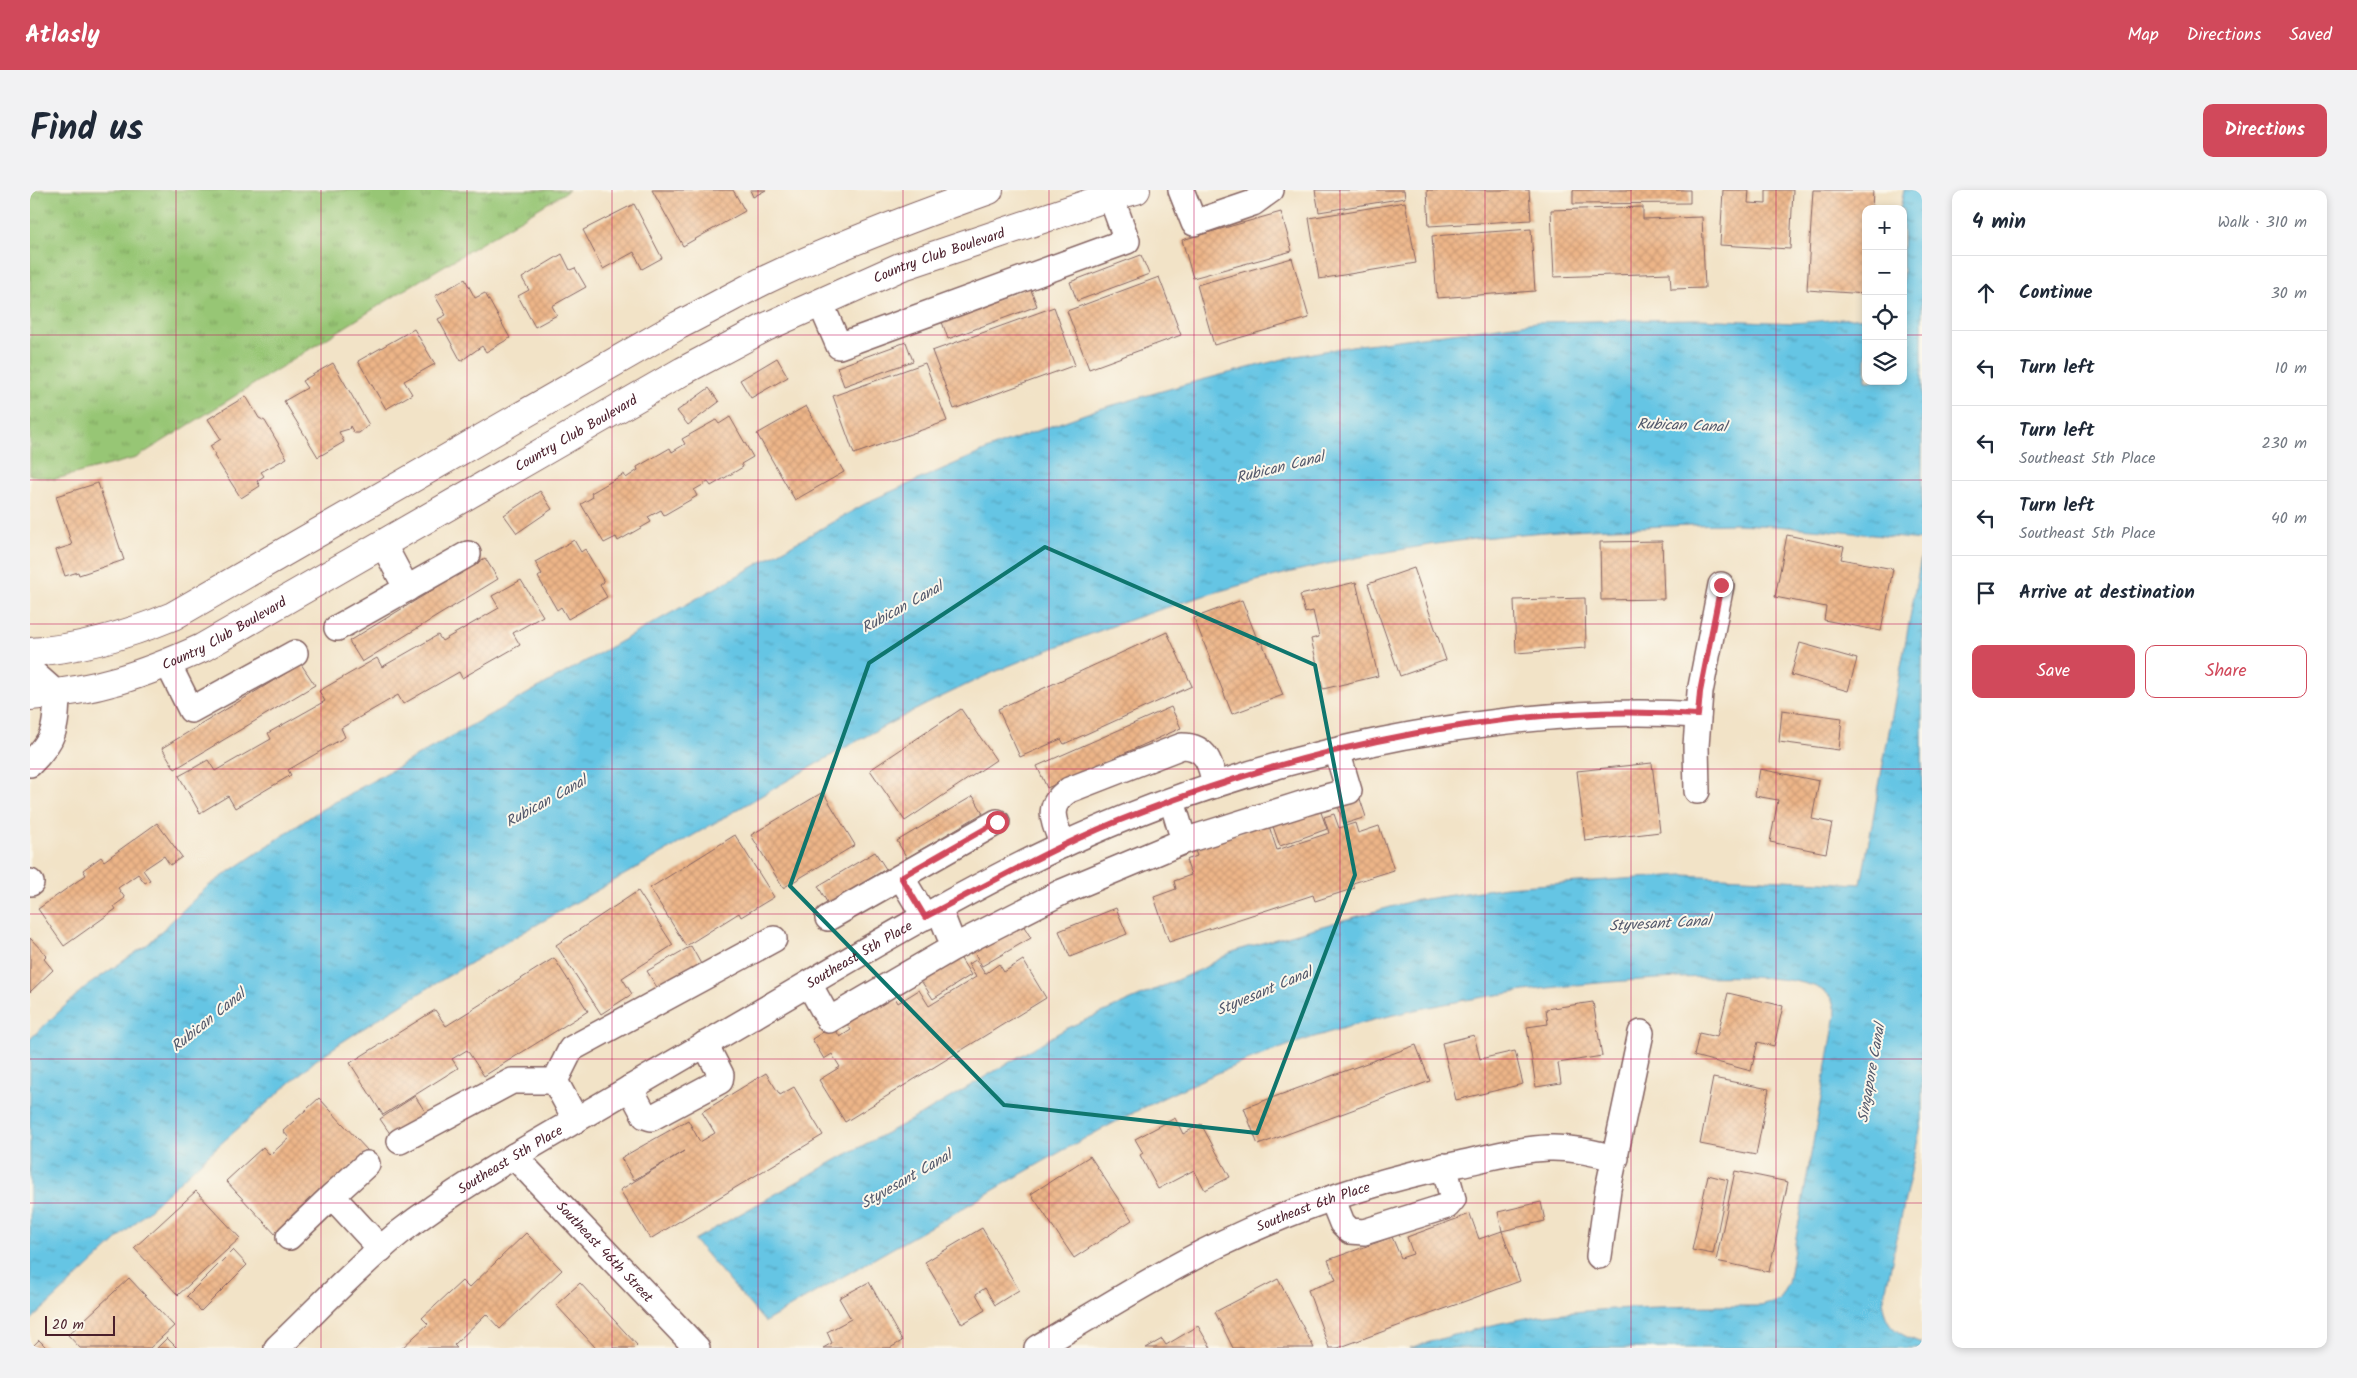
<!DOCTYPE html>
<meta charset="utf-8">
<style>
:root{--surface:#fff;--page:#f2f2f3;--text:#1f2937;--muted:#747a83;--line:#e0e1e3;--accent:#d1495b}
body{margin:0;font-family:Kalam,sans-serif;background:var(--page);color:var(--text)}
.controls{position:absolute;right:15px;top:15px;display:grid;overflow:hidden;border-radius:10px;box-shadow:0 2px 8px #0003}
.controls button{width:45px;height:45px;display:grid;place-items:center;padding:0;border:0;border-bottom:1px solid var(--line);background:var(--surface);color:var(--text);font:25px sans-serif}
.scale{position:absolute;left:15px;bottom:12px;width:70px;box-sizing:border-box;padding-left:5px;border:2px solid #4a1f2b;border-top:0;font-size:14px;line-height:18px;white-space:nowrap;color:#4a1f2b;-webkit-text-stroke:4px #fbf7ec;paint-order:stroke}
.stop{position:absolute;width:15px;height:15px;margin:-11px;border:4px solid #d1495b;border-radius:50%;background:#fff}
.stop.end{background:#d1495b;border-color:#fff;box-shadow:0 1px 5px #0008}
.list{margin:0;padding:0;list-style:none}
h2{display:flex;justify-content:space-between;align-items:center;height:65px;margin:0;padding:0 20px;font-size:21px}
h2 small{font-size:16px;font-weight:400;color:var(--muted)}
.list li{display:grid;grid-template-columns:32px 1fr auto;gap:15px;align-items:center;box-sizing:border-box;height:75px;padding:0 20px;border-top:1px solid var(--line)}
.list b{display:block;font-size:19px;white-space:nowrap}
.list p{margin:0;font-size:16px;white-space:nowrap;color:var(--muted)}
.list em{font-size:16px;font-style:normal;color:var(--muted)}
.actions{display:flex;gap:10px;padding:15px 20px}
.actions a{flex:1;padding:11px 0;border:1px solid var(--accent);border-radius:10px;text-align:center;font-size:18px;color:var(--accent)}
.actions .main{background:var(--accent);color:#fff}
.icon{flex:none;width:28px;height:28px;fill:none;stroke:currentColor;stroke-width:2;stroke-linecap:round;stroke-linejoin:round}
.map{position:relative;flex:none;width:1892px;height:1158px;overflow:hidden;border-radius:10px}
header{display:flex;align-items:center;gap:30px;box-sizing:border-box;height:70px;padding:0 25px;background:var(--accent);color:#fff}
header strong{font-size:24px}
nav{display:flex;gap:28px;margin-inline-start:auto;font-size:18px}
.intro{display:flex;align-items:center;justify-content:space-between;box-sizing:border-box;height:120px;padding:0 30px}
h1{margin:0;font-size:35px}
.button{padding:12px 22px;border-radius:10px;background:var(--accent);color:#fff;font-size:18px;font-weight:700}
main{display:flex;gap:30px;padding:0 30px}
aside{flex:1;background:var(--surface);border-radius:10px;box-shadow:0 2px 8px #0003}
.map>svg:first-child{display:block}
</style>
<header>
<strong>Atlasly</strong>
<nav><a>Map</a><a>Directions</a><a>Saved</a></nav>
</header>
<div class="intro"><h1>Find us</h1><a class="button">Directions</a></div>
<main>
<div class="map">
<svg width="1892" height="1158" viewBox="0 0 1892 1158">
<defs>
<pattern id="grass-tufts" width="24" height="20" patternUnits="userSpaceOnUse" patternTransform="scale(1.25)"><rect width="24" height="20" fill="#97c674"/><path d="M3 7l-1-3M5 7V3M7 7l1-3M15 17l-1-3M17 17v-4M19 17l1-3" fill="none" stroke="#7da05f"/></pattern>
<pattern id="water-ripples" width="26" height="14" patternUnits="userSpaceOnUse" patternTransform="scale(1.25)"><rect width="26" height="14" fill="#65c5e4"/><path d="M2 4q2-2 4 0t4 0M15 11q2-2 4 0t4 0" fill="none" stroke="#559fb9"/></pattern>
<pattern id="building-cross-hatch" width="8" height="8" patternUnits="userSpaceOnUse" patternTransform="scale(1.25)"><rect width="8" height="8" fill="#edb588"/><path d="M0 0l8 8M0 8l8-8" fill="none" stroke="#cd9b76"/></pattern>
</defs>
<rect width="100%" height="100%" fill="#fbf7ec"/>
<filter id="ink" filterUnits="userSpaceOnUse"><feTurbulence type="fractalNoise" baseFrequency=".02" numOctaves="2"/><feDisplacementMap in="SourceGraphic" scale="10" xChannelSelector="R" yChannelSelector="G"/><feConvolveMatrix kernelMatrix="1 2 1 2 8 2 1 2 1" color-interpolation-filters="sRGB"/></filter>
<filter id="wash" filterUnits="userSpaceOnUse"><feTurbulence type="fractalNoise" baseFrequency=".0096" numOctaves="4" result="noise"/><feDisplacementMap in="SourceGraphic" scale="20" xChannelSelector="R" yChannelSelector="G"/><feGaussianBlur stdDeviation="1.12" result="paint"/><feColorMatrix in="noise" values="0 0 0 0 0 0 0 0 0 0 0 0 0 0 0 0 0 1.4 0 .05"/><feComposite in="paint" operator="in"/></filter>
<g filter="url(#wash)">
<rect width="100%" height="100%" fill="#f2e3c7"/>
<path fill="url(#grass-tufts)" stroke="#707250" d="M 0,0 L 539,0 L 374,100 L 106,268 L 25,289 L 0,285 Z"/>
<path fill="url(#water-ripples)" stroke="#587288" d="M 1874,0 L 1892,0 L 1892,350 C 1830,344 1767,336 1705,334 C 1674,334 1642,336 1611,337 C 1414,342 1237,377 1053,447 C 1013,462 973,477 934,496 C 834,543 739,602 643,657 C 532,721 419,782 312,852 L 286,870 L 179,964 L 0,1131 L 0,849 L 54,798 L 118,754 L 177,697 L 289,621 L 842,310 L 968,255 L 1066,220 L 1160,193 L 1261,167 L 1322,156 L 1507,132 L 1667,129 L 1764,133 L 1836,127 L 1836,191 L 1873,191 L 1873,19 L 1870,19 Z
M 1892,362 L 1892,930 L 1853,1113 C 1855,1138 1870,1145 1892,1153 L 1892,1158 L 1380,1158 C 1427,1144 1476,1129 1525,1124 C 1594,1116 1662,1116 1731,1116 L 1748,1111 L 1758,1093 L 1806,824 C 1804,815 1802,805 1792,800 C 1770,786 1704,786 1677,787 C 1534,791 1392,809 1257,856 C 1142,896 1037,957 933,1018 C 867,1056 800,1093 735,1132 L 664,1050 L 813,966 L 896,922 L 1037,838 L 1172,779 L 1200,763 L 1214,758 L 1382,711 L 1476,697 L 1653,685 L 1831,694 Z"/>
<g id="blocks">
<path fill="url(#building-cross-hatch)" d="M 622,0 L 703,0 L 715,21 L 653,56 Z
M 720,0 L 736,0 L 723,7 Z
M 1285,0 L 1374,0 L 1375,8 L 1289,22 Z
M 1397,0 L 1499,0 L 1501,30 L 1399,36 Z
M 1543,0 L 1660,0 L 1660,13 L 1543,14 Z
M 1693,0 L 1719,0 L 1718,13 L 1736,14 L 1736,0 L 1763,0 L 1760,59 L 1690,55 Z
M 1783,0 L 1843,0 L 1842,19 L 1836,19 L 1836,104 L 1777,100 Z
M 1375,12 L 1386,73 L 1289,89 L 1279,28 Z
M 604,14 L 632,68 L 612,79 L 604,62 L 573,79 L 553,40 Z
M 1613,17 L 1613,29 L 1672,27 L 1675,98 L 1641,99 L 1640,83 L 1524,87 L 1521,20 Z
M 1251,22 L 1262,61 L 1163,88 L 1152,50 Z
M 1501,39 L 1505,101 L 1407,108 L 1402,46 Z
M 532,64 L 540,80 L 545,78 L 556,97 L 522,116 L 527,125 L 505,137 L 488,106 L 499,100 L 492,88 Z
M 1111,65 L 1119,84 L 1047,111 L 1040,92 Z
M 1262,68 L 1279,128 L 1184,155 L 1167,95 Z
M 1129,87 L 1151,145 L 1059,179 L 1037,121 Z
M 435,89 L 445,108 L 455,103 L 480,148 L 456,162 L 452,156 L 431,171 L 408,129 L 416,125 L 405,106 Z
M 1000,97 L 1007,116 L 918,149 L 911,129 Z
M 1024,117 L 1045,175 L 924,219 L 902,161 Z
M 384,139 L 405,174 L 374,191 L 382,204 L 356,219 L 328,171 Z
M 876,152 L 883,171 L 814,196 L 807,177 Z
M 747,168 L 758,187 L 721,208 L 710,190 Z
M 303,173 L 339,235 L 329,243 L 324,243 L 320,236 L 319,239 L 309,242 L 314,252 L 288,267 L 254,211 L 277,198 L 272,191 Z
M 895,173 L 917,231 L 824,264 L 803,206 Z
M 679,198 L 689,212 L 658,235 L 647,221 Z
M 216,206 L 229,228 L 235,231 L 257,268 L 231,282 L 234,286 L 227,291 L 230,296 L 211,308 L 184,266 L 185,264 L 180,256 L 191,249 L 178,229 Z
M 776,216 L 814,282 L 765,310 L 727,244 Z
M 700,227 L 723,267 L 711,274 L 713,277 L 681,296 L 678,292 L 664,300 L 667,306 L 634,325 L 631,320 L 618,327 L 621,332 L 588,351 L 586,347 L 574,353 L 551,314 L 563,307 L 561,303 L 594,284 L 596,288 L 608,280 L 607,277 L 640,258 L 642,262 L 655,254 L 652,249 L 686,230 L 689,234 Z
M 68,293 L 94,370 L 49,385 L 48,382 L 35,386 L 26,360 L 42,355 L 26,306 Z
M 510,301 L 522,319 L 487,343 L 474,325 Z
M 1757,345 L 1814,357 L 1811,369 L 1863,379 L 1851,441 L 1794,430 L 1796,417 L 1745,407 Z
M 544,350 L 551,362 L 555,359 L 574,392 L 570,395 L 577,407 L 538,429 L 531,417 L 527,420 L 508,387 L 512,384 L 505,372 Z
M 1632,351 L 1634,409 L 1571,410 L 1570,352 Z
M 455,368 L 468,389 L 332,472 L 319,451 Z
M 1384,378 L 1416,470 L 1370,486 L 1338,394 Z
M 491,390 L 513,426 L 483,443 L 490,455 L 432,488 L 429,482 L 373,514 L 368,505 L 311,538 L 315,547 L 258,580 L 261,585 L 205,618 L 198,606 L 170,623 L 149,586 L 178,570 L 185,581 L 241,549 L 238,543 L 295,511 L 289,501 L 347,468 L 352,477 L 408,445 L 412,451 L 469,418 L 462,406 Z
M 1326,392 L 1348,486 L 1293,499 L 1281,449 L 1289,447 L 1283,421 L 1275,423 L 1270,405 Z
M 1555,408 L 1556,458 L 1486,463 L 1484,410 Z
M 1212,410 L 1229,454 L 1232,452 L 1253,505 L 1202,524 L 1164,428 Z
M 1137,442 L 1162,496 L 1034,554 L 1031,549 L 990,567 L 968,519 Z
M 1770,453 L 1827,469 L 1818,501 L 1761,485 Z
M 271,474 L 285,495 L 145,579 L 132,558 Z
M 1141,517 L 1151,538 L 1017,598 L 1007,576 Z
M 931,519 L 966,570 L 875,631 L 840,580 Z
M 1752,520 L 1812,528 L 1809,560 L 1749,552 Z
M 1622,573 L 1630,642 L 1555,651 L 1547,581 Z
M 1730,579 L 1789,591 L 1782,629 L 1802,633 L 1796,663 L 1740,652 L 1748,610 L 1725,606 Z
M 793,602 L 825,655 L 753,698 L 721,645 Z
M 943,606 L 953,623 L 877,668 L 867,651 Z
M 1329,606 L 1336,627 L 1314,634 L 1307,613 Z
M 1288,614 L 1297,639 L 1250,656 L 1241,631 Z
M 1304,624 L 1309,638 L 1325,633 L 1328,643 L 1349,636 L 1364,680 L 1323,693 L 1325,698 L 1285,711 L 1283,705 L 1139,752 L 1124,707 L 1146,699 L 1144,691 L 1161,685 L 1156,670 L 1167,666 L 1164,658 L 1238,633 L 1247,660 L 1299,643 L 1294,627 Z
M 127,633 L 152,667 L 140,675 L 134,666 L 113,680 L 120,690 L 115,693 L 108,684 L 88,698 L 95,708 L 84,716 L 86,719 L 34,756 L 8,719 L 56,685 L 53,680 L 71,667 L 74,671 Z
M 705,645 L 744,707 L 711,727 L 709,723 L 656,756 L 620,698 Z
M 845,662 L 856,679 L 798,714 L 788,696 Z
M 608,701 L 643,755 L 592,788 L 602,804 L 571,824 L 526,755 Z
M 1086,718 L 1097,744 L 1040,767 L 1029,741 Z
M 990,730 L 1001,748 L 952,776 L 941,757 Z
M 0,748 L 17,766 L 14,769 L 23,780 L 0,802 Z
M 661,756 L 671,774 L 628,799 L 617,781 Z
M 928,764 L 941,785 L 903,809 L 890,789 Z
M 524,768 L 558,821 L 454,886 L 437,860 L 422,869 L 428,878 L 353,925 L 320,873 L 405,820 L 416,836 Z
M 946,770 L 955,784 L 969,774 L 974,782 L 993,770 L 1016,808 L 815,932 L 789,890 L 810,877 L 802,864 L 794,869 L 782,849 L 803,836 L 810,847 L 821,840 L 815,831 L 862,802 L 868,813 L 889,800 L 899,816 L 946,787 L 938,774 Z
M 1698,803 L 1753,816 L 1744,856 L 1728,852 L 1721,881 L 1664,866 L 1669,843 L 1687,847 Z
M 1563,812 L 1572,866 L 1528,873 L 1531,893 L 1506,897 L 1497,837 L 1518,834 L 1516,819 Z
M 1444,845 L 1450,869 L 1485,861 L 1493,894 L 1426,910 L 1412,853 Z
M 1386,855 L 1400,891 L 1228,955 L 1214,918 Z
M 736,883 L 750,905 L 764,897 L 793,945 L 620,1049 L 590,1000 L 654,961 L 604,990 L 591,968 L 658,930 L 670,952 L 685,943 L 672,922 Z
M 1683,888 L 1739,899 L 1726,965 L 1670,954 Z
M 385,906 L 396,923 L 361,945 L 350,929 Z
M 289,908 L 338,961 L 247,1046 L 196,991 L 233,957 L 240,965 L 259,948 L 253,941 Z
M 1145,928 L 1153,944 L 1171,934 L 1200,987 L 1175,1000 L 1164,980 L 1128,999 L 1110,965 L 1113,963 L 1105,949 Z
M 1060,966 L 1102,1030 L 1044,1068 L 1001,1004 Z
M 1705,981 L 1758,992 L 1739,1082 L 1686,1071 Z
M 1678,985 L 1698,990 L 1683,1064 L 1662,1060 Z
M 166,1001 L 210,1048 L 148,1105 L 104,1058 Z
M 1511,1012 L 1515,1031 L 1472,1041 L 1468,1022 Z
M 1440,1024 L 1449,1049 L 1472,1041 L 1490,1091 L 1308,1158 L 1299,1158 L 1278,1100 L 1306,1090 L 1298,1070 L 1362,1047 L 1371,1068 L 1383,1064 L 1377,1047 Z
M 952,1038 L 989,1100 L 965,1115 L 955,1098 L 946,1104 L 955,1120 L 932,1134 L 895,1072 Z
M 496,1043 L 532,1080 L 470,1139 L 456,1124 L 424,1155 L 427,1158 L 372,1158 L 398,1134 L 392,1128 L 432,1091 L 439,1098 Z
M 203,1060 L 217,1075 L 171,1121 L 157,1106 Z
M 99,1088 L 144,1136 L 120,1158 L 50,1158 L 38,1145 Z
M 1248,1089 L 1284,1158 L 1203,1158 L 1185,1122 Z
M 839,1092 L 872,1151 L 860,1158 L 793,1158 L 802,1153 L 797,1142 L 821,1129 L 809,1108 Z
M 550,1093 L 607,1155 L 604,1158 L 566,1158 L 526,1115 Z
M 1168,1136 L 1181,1158 L 1116,1158 L 1132,1149 L 1136,1155 Z
M 137,1148 L 147,1158 L 127,1158 Z
M 9,1150 L 17,1158 L 1,1158 Z"/>
</g>
</g>
<g filter="url(#ink)">
<use href="#blocks" fill-opacity="0" stroke="#856462" stroke-width="1"/>
<g fill="none" stroke-linecap="round" stroke-linejoin="round">
<g stroke="#856462" stroke-width="28">
<g id="minor">
<path d="M 1151,0 L 1164,33 L 1223,13 L 1241,0"/>
<path d="M 790,112 L 809,156 L 1097,51 L 1081,7"/>
<path d="M 353,354 L 377,399"/>
<path d="M 307,438 L 438,364"/>
<path d="M 138,474 L 161,520 L 265,463"/>
<path d="M 0,480 L 27,504 C 26,539 25,549 0,574"/>
<path d="M 1667,601 L 1666,556 L 1670,502 L 1691,395"/>
<path d="M 1154,651 L 1281,611 L 1319,601 L 1307,561"/>
<path d="M 1033,655 C 1024,631 1014,617 1039,600 L 1152,556 C 1177,556 1181,575 1185,595"/>
<path d="M 871,687 L 895,727"/>
<path d="M 0,692 L 1,693"/>
<path d="M 798,728 L 967,632"/>
<path d="M 924,757 L 1032,702 L 1154,651 L 1142,611"/>
<path d="M 779,794 L 799,830 L 924,757 L 909,719"/>
<path d="M 525,891 L 546,930"/>
<path d="M 600,898 L 615,926 L 621,928 L 690,891 L 691,885 L 675,854"/>
<path d="M 370,951 L 482,891 L 525,891 L 541,859 L 744,749"/>
<path id="s1" d="M 484,966 L 667,1158"/>
<path d="M 337,974 L 302,1006 L 351,1059"/>
<path d="M 1302,1008 L 1312,1033 L 1320,1041 L 1334,1042 L 1417,1016 L 1423,1009 L 1414,976"/>
<path d="M 259,1047 L 302,1006"/>
<path d="M 1569,1066 L 1578,999 L 1611,843"/>
<path id="s2" d="M 247,1158 C 287,1120 326,1078 369,1043 C 424,1000 484,966 544,931 C 599,899 655,866 710,834 C 813,774 916,710 1024,659 C 1165,593 1315,550 1469,532 C 1535,524 1601,520 1668,525"/>
<path id="s3" d="M 1007,1158 C 1067,1123 1126,1085 1188,1055 C 1265,1018 1346,990 1429,974 C 1458,968 1488,959 1518,958 C 1540,957 1564,963 1586,968"/>
</g>
</g>
<g stroke="#856462" stroke-width="30">
<g id="major">
<path d="M 0,462 C 49,459 97,445 143,426 L 649,135 C 677,121 705,105 733,91 C 806,56 883,27 959,0"/>
<path id="s4" d="M 0,506 C 65,501 113,485 172,458 L 653,181 L 736,137 L 870,77 L 1072,9 L 1106,0"/>
</g>
</g>
<use href="#minor" stroke="#fff" stroke-width="25"/>
<use href="#major" stroke="#fff" stroke-width="28"/>
</g>
</g>
<g fill="none" stroke-linecap="round" stroke-linejoin="round" filter="url(#ink)">
<path stroke="#d1495b" stroke-width="6" d="M 967,632 L 871,687 L 895,727 C 966,690 1036,650 1111,622 C 1281,556 1485,511 1668,525 L 1670,502 L 1691,395"/>
</g>
<path fill="none" stroke="#0f766e" stroke-width="4" stroke-linejoin="round" d="M 1015,357 L 1285,475 L 1325,685 L 1227,943 L 974,915 L 760,696 L 839,473 Z"/>
<path fill="none" stroke="#c2185b" stroke-width="1" stroke-opacity="0.55" d="M 146,0 L 146,1158M 291,0 L 291,1158M 437,0 L 437,1158M 582,0 L 582,1158M 728,0 L 728,1158M 873,0 L 873,1158M 1019,0 L 1019,1158M 1164,0 L 1164,1158M 1310,0 L 1310,1158M 1455,0 L 1455,1158M 1601,0 L 1601,1158M 1746,0 L 1746,1158M 0,145 L 1836,145M 1873,145 L 1892,145M 0,290 L 1892,290M 0,434 L 1892,434M 0,579 L 1892,579M 0,724 L 1892,724M 0,869 L 1892,869M 0,1013 L 1892,1013"/>
<g text-anchor="middle" stroke-width="4" stroke-linejoin="round" paint-order="stroke">
<g font-size="14" fill="#4a1f2b" stroke="#fbf7ec">
<text dy="5" stroke="none"><textPath href="#s4" startOffset="1016">Country Club Boulevard</textPath></text>
<text dy="5" stroke="none"><textPath href="#s4" startOffset="611">Country Club Boulevard</textPath></text>
<text dy="5" stroke="none"><textPath href="#s4" startOffset="206">Country Club Boulevard</textPath></text>
<text dy="5" stroke="none"><textPath href="#s2" startOffset="706">Southeast 5th Place</textPath></text>
<text dy="5" stroke="none"><textPath href="#s2" startOffset="301">Southeast 5th Place</textPath></text>
<text dy="5" stroke="none"><textPath href="#s3" startOffset="311">Southeast 6th Place</textPath></text>
<text dy="5" stroke="none"><textPath href="#s1" startOffset="132">Southeast 46th Street</textPath></text>
</g>
<g font-size="15" font-style="italic" fill="#53596c" stroke="#fbf7ec">
<text transform="translate(1652 235) rotate(2)" y="5">Rubican Canal</text>
<text transform="translate(1250 277) rotate(-14)" y="5">Rubican Canal</text>
<text transform="translate(872 417) rotate(-29)" y="5">Rubican Canal</text>
<text transform="translate(516 611) rotate(-29)" y="5">Rubican Canal</text>
<text transform="translate(1630 733) rotate(-3)" y="5">Styvesant Canal</text>
<text transform="translate(1234 801) rotate(-23)" y="5">Styvesant Canal</text>
<text transform="translate(178 830) rotate(-39)" y="5">Rubican Canal</text>
<text transform="translate(1841 883) rotate(-80)" y="5">Singapore Canal</text>
<text transform="translate(876 989) rotate(-30)" y="5">Styvesant Canal</text>
</g>
</g>
</svg>
<div class="controls">
<button>+</button>
<button>−</button>
<button><svg class="icon" aria-label="locate" viewBox="0 0 24 24"><circle cx="12" cy="12" r="6"/><path d="M12 2v4M12 18v4M2 12h4M18 12h4"/></svg></button>
<button><svg class="icon" aria-label="layers" viewBox="0 0 24 24"><path d="M12 4l9 5-9 5-9-5zM3 14l9 5 9-5"/></svg></button>
</div>
<div class="scale">20 m</div>
<div class="stop" style="left:967px;top:632px"></div>
<div class="stop end" style="left:1691px;top:395px"></div>
</div>
<aside>
<h2>4 min<small>Walk · 310 m</small></h2>
<ul class="list">
<li><svg class="icon" aria-label="ahead" viewBox="0 0 24 24"><path d="M12 20V5M6 11l6-6 6 6"/></svg><div><b>Continue</b></div><em>30 m</em></li>
<li><svg class="icon" aria-label="left" viewBox="0 0 24 24"><path d="M17 20v-9H6M10 6l-5 5 5 5"/></svg><div><b>Turn left</b></div><em>10 m</em></li>
<li><svg class="icon" aria-label="left" viewBox="0 0 24 24"><path d="M17 20v-9H6M10 6l-5 5 5 5"/></svg><div><b>Turn left</b><p>Southeast 5th Place</p></div><em>230 m</em></li>
<li><svg class="icon" aria-label="left" viewBox="0 0 24 24"><path d="M17 20v-9H6M10 6l-5 5 5 5"/></svg><div><b>Turn left</b><p>Southeast 5th Place</p></div><em>40 m</em></li>
<li><svg class="icon" aria-label="arrive" viewBox="0 0 24 24"><path d="M6 21V4h12l-3 4 3 4H6"/></svg><div><b>Arrive at destination</b></div></li>
</ul>
<div class="actions"><a class="main">Save</a><a>Share</a></div>
</aside>
</main>
